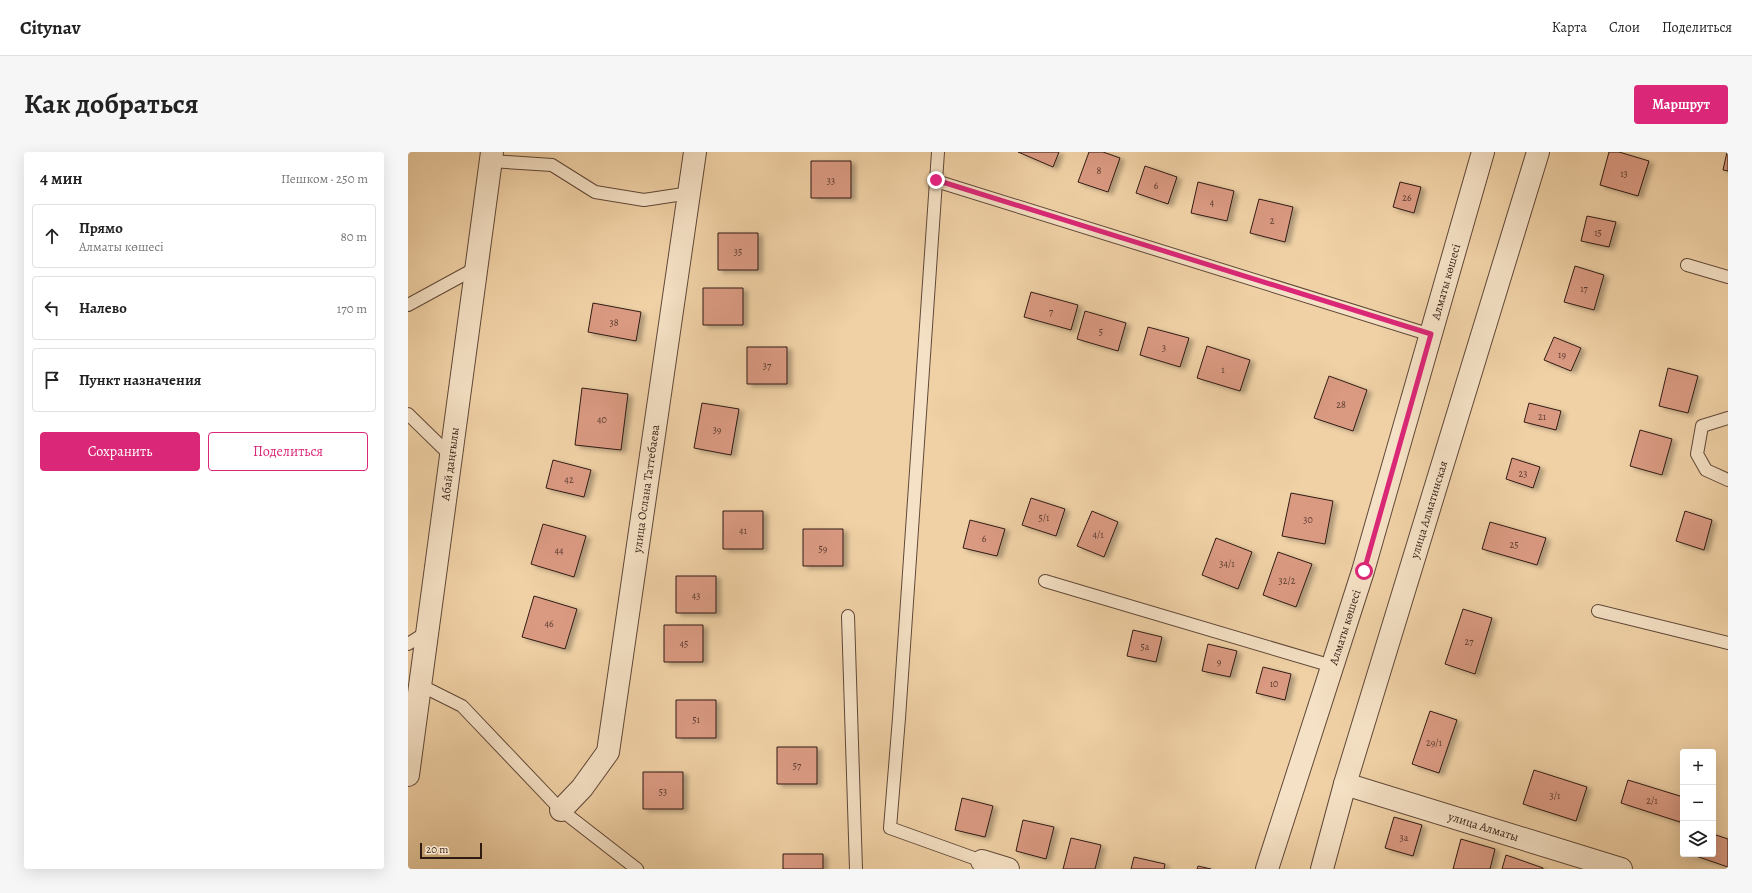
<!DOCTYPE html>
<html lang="ru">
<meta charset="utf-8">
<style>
:root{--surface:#fff;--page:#f6f6f6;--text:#222;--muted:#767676;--line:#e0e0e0;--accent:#db2777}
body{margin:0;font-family:Alegreya,serif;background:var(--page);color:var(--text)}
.controls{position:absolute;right:12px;bottom:12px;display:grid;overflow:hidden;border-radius:4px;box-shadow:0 4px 16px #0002}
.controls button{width:36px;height:36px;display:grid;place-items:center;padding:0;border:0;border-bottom:1px solid var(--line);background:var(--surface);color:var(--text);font:20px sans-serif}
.scale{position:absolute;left:12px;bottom:10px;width:62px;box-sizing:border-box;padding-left:4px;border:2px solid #301b13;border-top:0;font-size:11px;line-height:14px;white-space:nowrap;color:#301b13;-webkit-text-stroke:3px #f5e1c5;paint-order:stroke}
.stop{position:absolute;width:12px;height:12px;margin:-9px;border:3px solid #db2777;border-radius:50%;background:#fff}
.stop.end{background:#db2777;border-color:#fff;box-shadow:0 1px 4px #0008}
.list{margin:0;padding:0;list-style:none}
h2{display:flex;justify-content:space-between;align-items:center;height:52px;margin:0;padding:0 16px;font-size:17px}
h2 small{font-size:13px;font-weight:400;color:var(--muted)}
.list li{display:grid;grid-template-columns:26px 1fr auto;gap:12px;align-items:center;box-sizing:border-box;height:64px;margin:0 8px 8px;padding:0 8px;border:1px solid var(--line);border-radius:4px}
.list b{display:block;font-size:15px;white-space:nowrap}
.list p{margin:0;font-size:13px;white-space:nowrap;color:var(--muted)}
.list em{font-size:13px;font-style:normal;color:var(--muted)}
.actions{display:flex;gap:8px;padding:12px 16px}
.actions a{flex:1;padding:9px 0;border:1px solid var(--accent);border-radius:4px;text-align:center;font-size:14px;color:var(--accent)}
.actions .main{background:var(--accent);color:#fff}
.icon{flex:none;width:22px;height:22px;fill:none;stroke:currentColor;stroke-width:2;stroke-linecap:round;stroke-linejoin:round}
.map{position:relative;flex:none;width:1320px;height:717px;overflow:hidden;border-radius:4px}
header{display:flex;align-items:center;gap:24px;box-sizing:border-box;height:56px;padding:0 20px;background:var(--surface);border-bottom:1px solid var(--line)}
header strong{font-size:19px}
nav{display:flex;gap:22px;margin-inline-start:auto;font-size:14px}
.intro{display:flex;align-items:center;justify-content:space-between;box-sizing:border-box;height:96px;padding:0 24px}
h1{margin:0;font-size:28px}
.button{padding:10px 18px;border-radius:4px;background:var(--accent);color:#fff;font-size:14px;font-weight:700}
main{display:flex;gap:24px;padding:0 24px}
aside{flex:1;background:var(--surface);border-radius:4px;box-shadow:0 4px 16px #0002}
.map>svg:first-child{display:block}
</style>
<header>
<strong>Citynav</strong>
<nav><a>Карта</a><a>Слои</a><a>Поделиться</a></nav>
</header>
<div class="intro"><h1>Как добраться</h1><a class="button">Маршрут</a></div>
<main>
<aside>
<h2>4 мин<small>Пешком · 250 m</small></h2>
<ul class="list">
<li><svg class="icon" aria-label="ahead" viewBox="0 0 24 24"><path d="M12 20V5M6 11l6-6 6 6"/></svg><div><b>Прямо</b><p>Алматы көшесі</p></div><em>80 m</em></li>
<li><svg class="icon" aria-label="left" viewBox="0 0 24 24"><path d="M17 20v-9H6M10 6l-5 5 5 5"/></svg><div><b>Налево</b></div><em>170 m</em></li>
<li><svg class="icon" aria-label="arrive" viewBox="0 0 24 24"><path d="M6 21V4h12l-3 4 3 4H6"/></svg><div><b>Пункт назначения</b></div></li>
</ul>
<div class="actions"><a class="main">Сохранить</a><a>Поделиться</a></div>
</aside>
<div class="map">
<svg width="1320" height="717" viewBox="0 0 1320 717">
<defs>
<filter id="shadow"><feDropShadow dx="4.5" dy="2.5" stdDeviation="2" flood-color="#0004"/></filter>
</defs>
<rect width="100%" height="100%" fill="#f0d1a6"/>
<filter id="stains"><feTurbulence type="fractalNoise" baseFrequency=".005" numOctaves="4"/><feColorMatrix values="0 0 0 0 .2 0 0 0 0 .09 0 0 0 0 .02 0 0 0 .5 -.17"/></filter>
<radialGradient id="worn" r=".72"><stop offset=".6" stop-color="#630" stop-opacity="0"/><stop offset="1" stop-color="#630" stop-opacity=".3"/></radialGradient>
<path fill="#da9a82" stroke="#301b13" filter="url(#shadow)" d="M 610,0 L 651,0 L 645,15 Z
M 681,0 L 695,0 L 712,6 L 700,40 L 670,30 Z
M 1201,0 L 1211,0 L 1241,9 L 1230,44 L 1192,33 Z
M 1319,0 L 1320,0 L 1320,19 L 1315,18 Z
M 403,9 L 443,9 L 443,46 L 403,46 Z
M 737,14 L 769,25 L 760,52 L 728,41 Z
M 790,30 L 826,39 L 819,69 L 783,61 Z
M 992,30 L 1013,35 L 1006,61 L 985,55 Z
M 851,47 L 885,55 L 877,90 L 842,81 Z
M 1179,64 L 1208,70 L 1201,95 L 1173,89 Z
M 310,81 L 350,81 L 350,118 L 310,118 Z
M 1167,114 L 1196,123 L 1186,158 L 1156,150 Z
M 295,136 L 335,136 L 335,173 L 295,173 Z
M 623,140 L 670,153 L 663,178 L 616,165 Z
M 185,151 L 233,160 L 228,189 L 180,180 Z
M 677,159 L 718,171 L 710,199 L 669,187 Z
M 740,175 L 781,186 L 772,215 L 732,203 Z
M 1146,185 L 1173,196 L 1163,219 L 1136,208 Z
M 799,194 L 842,208 L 832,239 L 789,226 Z
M 339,195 L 379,195 L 379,232 L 339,232 Z
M 1260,216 L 1290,224 L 1280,261 L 1251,254 Z
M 921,224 L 959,238 L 945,279 L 906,266 Z
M 174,236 L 220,242 L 213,298 L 167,293 Z
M 294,251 L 331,257 L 323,303 L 286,296 Z
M 1121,251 L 1153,259 L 1148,278 L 1116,270 Z
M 1232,278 L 1264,287 L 1254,323 L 1222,314 Z
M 1104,306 L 1132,315 L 1125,336 L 1098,327 Z
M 145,308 L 183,318 L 176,345 L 138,336 Z
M 883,341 L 925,349 L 917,392 L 874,384 Z
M 623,346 L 657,357 L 648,384 L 614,373 Z
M 315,359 L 355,359 L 355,397 L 315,397 Z
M 684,359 L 710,370 L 696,405 L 669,394 Z
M 1277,359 L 1304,368 L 1296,398 L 1268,389 Z
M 562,368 L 597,377 L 589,404 L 555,396 Z
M 1082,370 L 1138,386 L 1129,413 L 1074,397 Z
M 135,372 L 178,384 L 166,425 L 123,412 Z
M 395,377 L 435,377 L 435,414 L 395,414 Z
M 808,386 L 844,400 L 830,437 L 794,423 Z
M 870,400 L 904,412 L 888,455 L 855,443 Z
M 268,424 L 308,424 L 308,461 L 268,461 Z
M 126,444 L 169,457 L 157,497 L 114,485 Z
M 1055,457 L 1084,466 L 1067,522 L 1037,512 Z
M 256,473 L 295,473 L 295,510 L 256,510 Z
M 725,478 L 754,485 L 748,510 L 719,504 Z
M 800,492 L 829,499 L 822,525 L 794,519 Z
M 855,515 L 883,522 L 877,548 L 848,541 Z
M 268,548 L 308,548 L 308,586 L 268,586 Z
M 1022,559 L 1049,568 L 1031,621 L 1004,612 Z
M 369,595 L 409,595 L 409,632 L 369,632 Z
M 1126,618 L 1179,635 L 1168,669 L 1115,652 Z
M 235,620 L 275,620 L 275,657 L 235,657 Z
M 1220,628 L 1275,645 L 1275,660 L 1272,670 L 1213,651 Z
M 554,646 L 585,654 L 577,685 L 547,678 Z
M 986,665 L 1014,673 L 1005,704 L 977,696 Z
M 615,668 L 646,675 L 638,707 L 608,699 Z
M 1305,682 L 1320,687 L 1320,715 L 1282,702 L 1305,702 Z
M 663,686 L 693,693 L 687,717 L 655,717 Z
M 1053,687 L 1087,697 L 1082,717 L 1045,717 Z
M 375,702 L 415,702 L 415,717 L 375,717 Z
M 1098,703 L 1135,716 L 1135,717 L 1094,717 Z
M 726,705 L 757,712 L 756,717 L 723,717 Z
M 790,714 L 803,717 L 789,717 Z"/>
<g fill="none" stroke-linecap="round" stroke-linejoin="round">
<g stroke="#604838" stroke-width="14">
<path id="service" d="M 530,0 L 491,566 L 482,676 L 574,709
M 83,9 L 144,13 L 187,40 L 236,48 L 282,41
M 528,29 L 1023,183
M 1279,113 L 1320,125
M 0,153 L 68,116
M 0,262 L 43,304
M 1320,266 L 1294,274 L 1289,302 L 1298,318 L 1320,328
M 637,429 L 924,514
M 1190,459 L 1320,491
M 440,464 L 448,717
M 0,492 L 19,480
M 12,533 L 54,554 L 153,658 L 229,717"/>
</g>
<g stroke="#604838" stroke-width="24">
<g id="minor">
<path id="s1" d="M 937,632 L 1213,717"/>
<path id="s2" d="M 153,658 L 174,636 L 200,600 L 287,0"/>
<path d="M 574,709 L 600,717"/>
<path id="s3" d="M 859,717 L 955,419 L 1075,0"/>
<path id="s4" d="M 914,717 L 937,632 L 1130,0"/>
</g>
</g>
<g stroke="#604838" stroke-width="24">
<g id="tertiary">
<path id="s5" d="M 0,623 L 84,0"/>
</g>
</g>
<use href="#service" stroke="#f5e1c5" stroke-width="12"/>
<use href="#minor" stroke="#f5e1c5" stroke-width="22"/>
<use href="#tertiary" stroke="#f5e1c5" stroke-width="22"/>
</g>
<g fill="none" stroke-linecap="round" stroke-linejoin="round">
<path stroke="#db2777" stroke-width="5" d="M 528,28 L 1023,182 L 956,419"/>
</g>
<g text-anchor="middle" stroke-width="3.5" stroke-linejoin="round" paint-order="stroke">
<g font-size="10" fill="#5a3b2f">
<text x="691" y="22">8</text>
<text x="1216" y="25">13</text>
<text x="423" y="32">33</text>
<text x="748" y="37">6</text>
<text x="999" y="49">26</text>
<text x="804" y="54">4</text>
<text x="864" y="72">2</text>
<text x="1190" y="84">15</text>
<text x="330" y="103">35</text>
<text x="1176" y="140">17</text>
<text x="643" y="163">7</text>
<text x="206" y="174">38</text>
<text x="693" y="183">5</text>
<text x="756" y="199">3</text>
<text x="1154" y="206">19</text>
<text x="359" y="217">37</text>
<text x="815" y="221">1</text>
<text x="933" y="256">28</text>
<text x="1134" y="268">21</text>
<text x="194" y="271">40</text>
<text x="309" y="281">39</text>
<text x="1115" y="325">23</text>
<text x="161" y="331">42</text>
<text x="636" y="369">5/1</text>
<text x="900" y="371">30</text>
<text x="335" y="382">41</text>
<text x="690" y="386">4/1</text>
<text x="576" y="390">6</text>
<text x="1106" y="396">25</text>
<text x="415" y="400">59</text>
<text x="151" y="402">44</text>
<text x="819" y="415">34/1</text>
<text x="879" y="432">32/2</text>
<text x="288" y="447">43</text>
<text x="141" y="475">46</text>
<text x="1061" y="493">27</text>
<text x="276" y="495">45</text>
<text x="737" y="498">5а</text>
<text x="811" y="513">9</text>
<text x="866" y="535">10</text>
<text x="288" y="571">51</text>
<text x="1026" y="594">29/1</text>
<text x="389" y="617">57</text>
<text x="255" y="643">53</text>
<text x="1147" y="647">3/1</text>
<text x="1244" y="652">2/1</text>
<text x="996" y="689">3а</text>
</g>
<g font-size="12" fill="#301b13" stroke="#f5e1c5">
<text dy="4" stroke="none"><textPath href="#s3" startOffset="614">Алматы көшесі</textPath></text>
<text dy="4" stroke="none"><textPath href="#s5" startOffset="314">Абай даңғылы</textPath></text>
<text dy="4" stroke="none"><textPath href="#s2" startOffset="341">улица Ослана Таттебаева</textPath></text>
<text dy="4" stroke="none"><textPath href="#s4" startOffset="375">улица Алматинская</textPath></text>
<text dy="4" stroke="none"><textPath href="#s3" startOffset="254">Алматы көшесі</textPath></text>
<text dy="4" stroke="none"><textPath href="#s1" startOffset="145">улица Алматы</textPath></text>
</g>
</g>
<rect width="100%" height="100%" filter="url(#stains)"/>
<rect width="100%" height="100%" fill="url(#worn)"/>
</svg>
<div class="controls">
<button>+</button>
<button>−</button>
<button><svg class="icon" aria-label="layers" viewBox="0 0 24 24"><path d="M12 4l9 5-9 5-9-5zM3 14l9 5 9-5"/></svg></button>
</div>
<div class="scale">20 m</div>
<div class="stop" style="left:956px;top:419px"></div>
<div class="stop end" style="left:528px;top:28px"></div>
</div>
</main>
